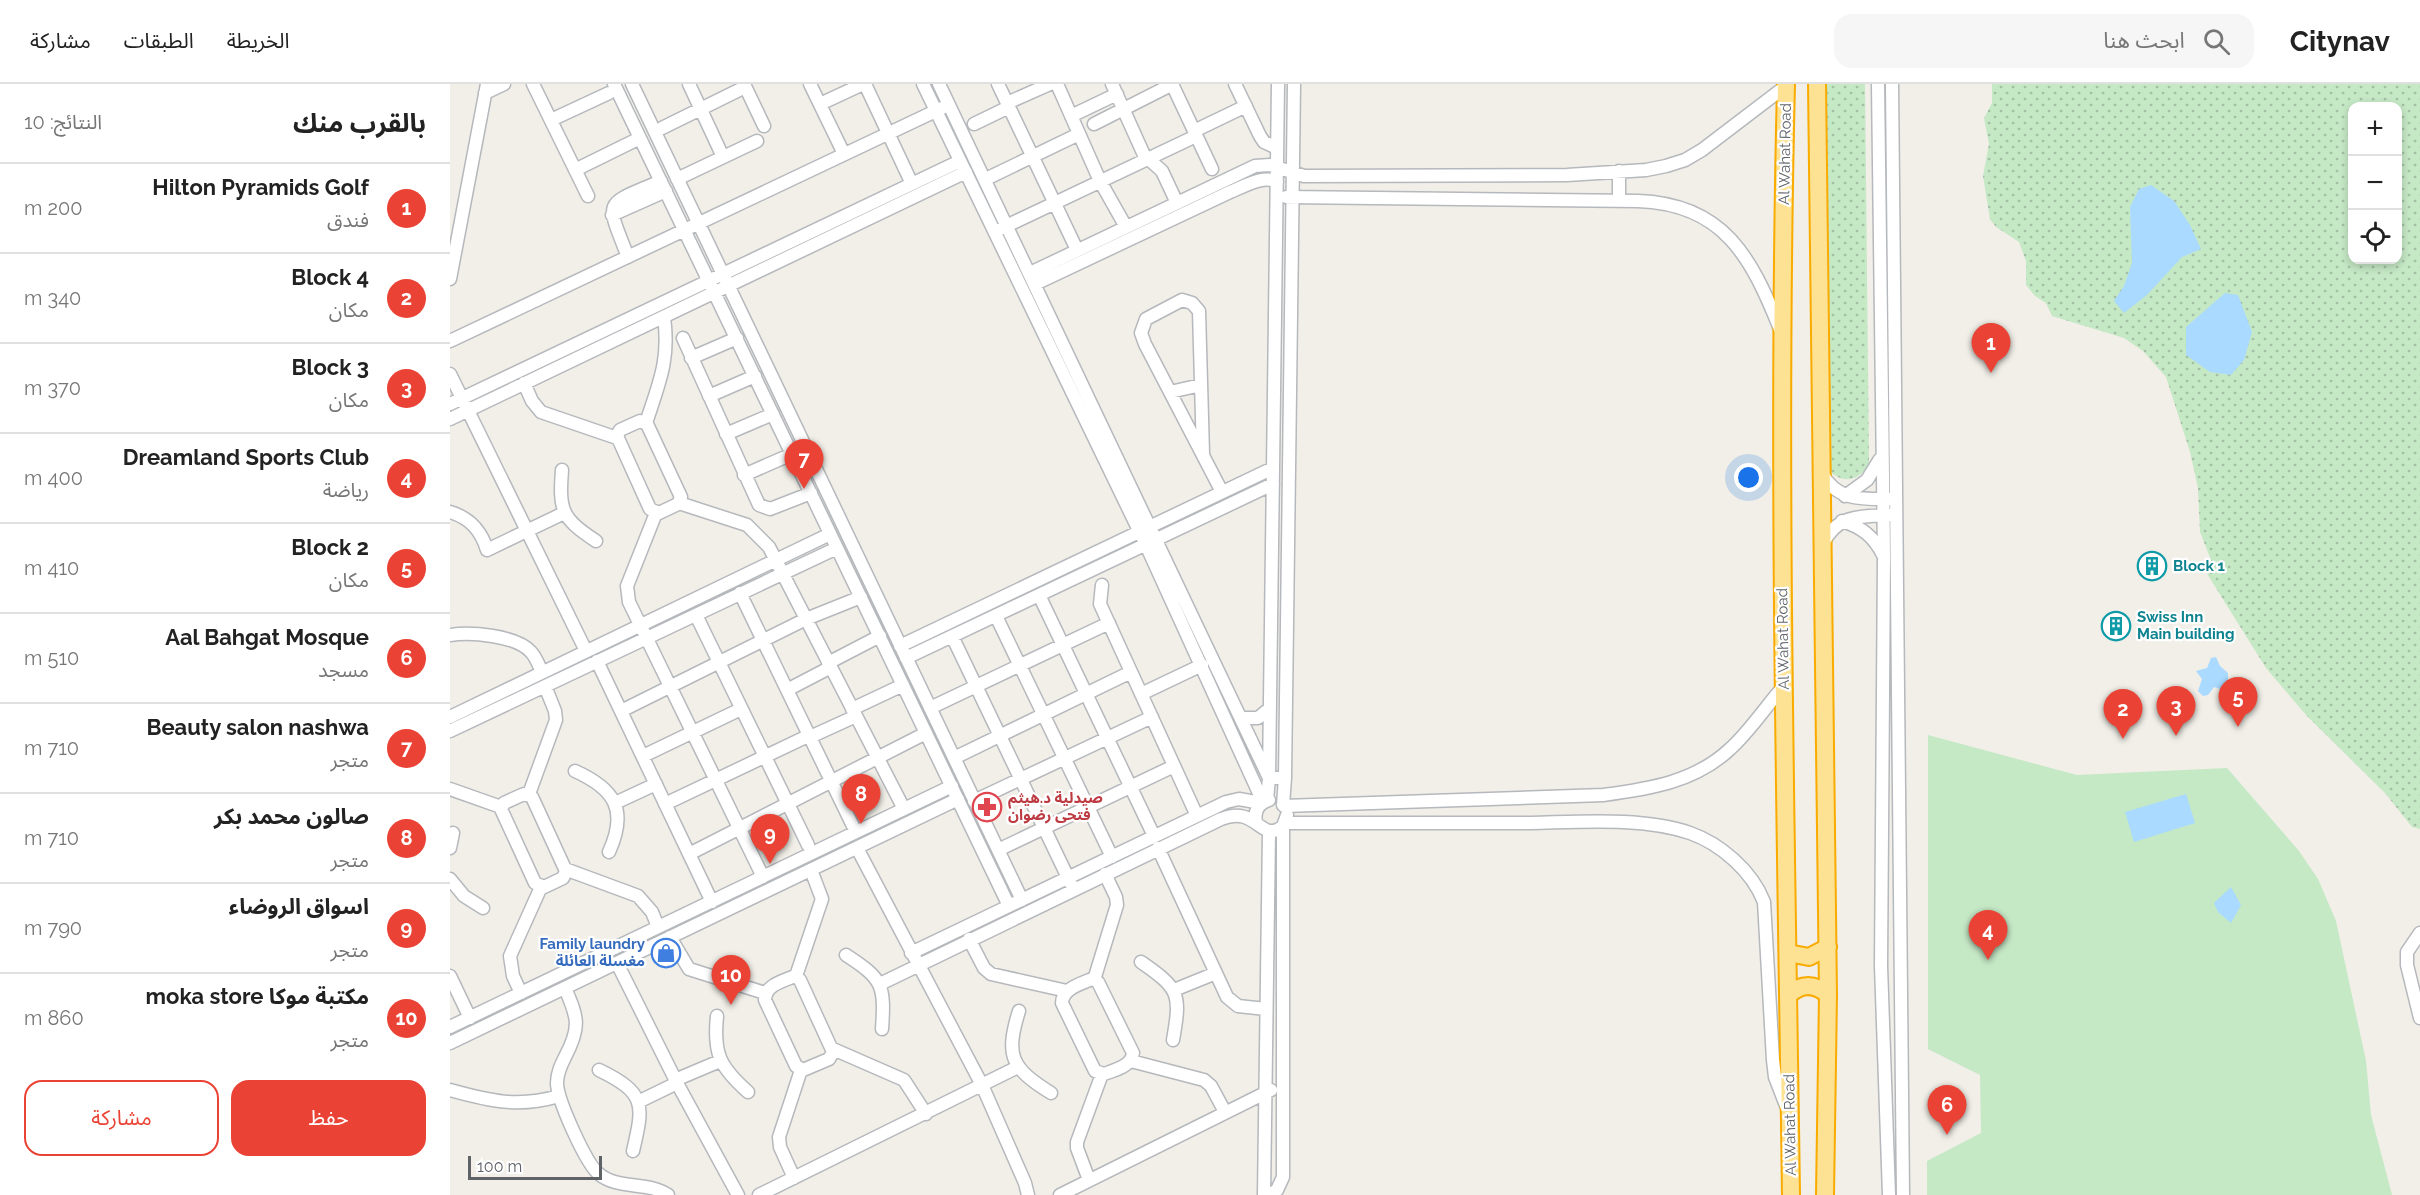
<!DOCTYPE html>
<html lang="ar">
<meta charset="utf-8">
<style>
:root{--surface:#fff;--page:#f6f6f6;--text:#222;--muted:#767676;--line:#e0e0e0;--accent:#ea4335}
body{margin:0;font-family:Raleway,"Noto Sans Arabic",sans-serif;background:var(--page);color:var(--text);direction:rtl}
.controls{position:absolute;right:18px;top:18px;display:grid;overflow:hidden;border-radius:12px;box-shadow:0 3px 9px #0003}
.controls button{width:54px;height:54px;display:grid;place-items:center;padding:0;border:0;border-bottom:2px solid var(--line);background:var(--surface);color:var(--text);font:30px sans-serif}
.scale{position:absolute;left:18px;bottom:15px;width:134px;box-sizing:border-box;padding-left:6px;border:3px solid #5f6368;border-top:0;font-size:16px;line-height:21px;white-space:nowrap;color:#5f6368;-webkit-text-stroke:4px #fff;paint-order:stroke}
.you{position:absolute;left:1299px;top:394px;width:21px;height:21px;margin:-15px;border:4px solid #fff;border-radius:50%;background:#1a73e8;box-shadow:0 0 0 9px #1a73e833}
.badge{display:grid;place-items:center;width:39px;height:39px;border-radius:50%;background:var(--accent);color:#fff;font-size:20px;font-weight:700}
.pin{position:absolute;translate:-50% -50px;filter:drop-shadow(0 2px 3px #0008)}
.pin::after{content:'';position:absolute;top:32px;width:21px;height:18px;background:inherit;clip-path:polygon(0 0,100% 0,50% 100%)}
.list{margin:0;padding:0;list-style:none}
h2{display:flex;justify-content:space-between;align-items:center;height:78px;margin:0;padding:0 24px;font-size:26px}
h2 small{font-size:20px;font-weight:400;color:var(--muted)}
.list li{display:grid;grid-template-columns:39px 1fr auto;gap:18px;align-items:center;box-sizing:border-box;height:90px;padding:0 24px;border-top:2px solid var(--line)}
.list b{display:block;font-size:22px;white-space:nowrap}
.list p{margin:0;font-size:20px;white-space:nowrap;color:var(--muted)}
.list em{font-size:20px;font-style:normal;color:var(--muted)}
.actions{display:flex;gap:12px;padding:18px 24px}
.actions a{flex:1;padding:14px 0;border:2px solid var(--accent);border-radius:18px;text-align:center;font-size:21px;color:var(--accent)}
.actions .main{background:var(--accent);color:#fff}
.icon{flex:none;width:33px;height:33px;fill:none;stroke:currentColor;stroke-width:2;stroke-linecap:round;stroke-linejoin:round}
.map{position:relative;flex:none;width:1970px;height:1111px;overflow:hidden;direction:ltr}
header{display:flex;align-items:center;gap:36px;box-sizing:border-box;height:84px;padding:0 30px;background:var(--surface);border-bottom:2px solid var(--line)}
header strong{font-size:28px}
nav{display:flex;gap:33px;margin-inline-start:auto;font-size:21px}
.search{width:420px;height:54px;background:var(--page);display:flex;align-items:center;gap:15px;box-sizing:border-box;padding:0 21px;border-radius:18px;color:var(--muted);font-size:22px}
main{display:flex}
aside{flex:1;background:var(--surface)}
.map>svg:first-child{display:block}
</style>
<header>
<strong>Citynav</strong>
<div class="search"><svg class="icon" aria-label="search" viewBox="0 0 24 24"><circle cx="10" cy="10" r="6"/><path d="M15 15l6 6"/></svg>ابحث هنا</div>
<nav><a>الخريطة</a><a>الطبقات</a><a>مشاركة</a></nav>
</header>
<main>
<div class="map">
<svg width="1970" height="1111" viewBox="0 0 1970 1111">
<defs>
<pattern id="grass-dots" width="8" height="8" patternUnits="userSpaceOnUse" patternTransform="scale(1.5)"><rect width="8" height="8" fill="#c5e8c5"/><path d="M2 2h.1M6 6h.1" fill="none" stroke="#a3c0a4" stroke-width="1.8" stroke-linecap="round"/></pattern>
</defs>
<rect width="100%" height="100%" fill="#f1efe8"/>
<path fill="url(#grass-dots)" fill-rule="evenodd" d="M 1372,0 L 1415,0 L 1419,381 C 1407,399 1390,400 1376,383 Z
M 1542,0 L 1970,0 L 1970,745 L 1962,743 L 1935,709 L 1857,632 L 1816,584 L 1756,488 L 1761,476 L 1750,448 L 1748,404 L 1740,368 L 1716,293 L 1693,267 L 1674,254 L 1602,232 L 1596,219 L 1585,212 L 1576,201 L 1576,177 L 1569,158 L 1546,143 L 1540,135 L 1533,92 L 1539,60 L 1534,34 L 1542,19 ZM 1902,22 L 1948,22 L 1948,176 L 1902,176 Z"/>
<path fill="#c5e8c5" d="M 1478,651 L 1627,691 L 1777,684 L 1849,767 L 1868,795 L 1886,837 L 1916,977 L 1921,1031 L 1942,1111 L 1477,1111 L 1477,1077 L 1531,1049 L 1530,991 L 1478,965 Z"/>
<path fill="#aadaff" d="M 1701,101 L 1724,117 L 1740,141 L 1751,165 L 1732,173 L 1697,211 L 1674,229 L 1664,217 L 1674,202 L 1682,179 L 1680,123 L 1689,105 Z
M 1775,209 L 1788,211 L 1802,248 L 1794,276 L 1781,291 L 1760,288 L 1736,271 L 1736,243 Z
M 1766,573 L 1770,582 L 1778,589 L 1778,602 L 1773,606 L 1764,603 L 1758,611 L 1753,612 L 1748,607 L 1752,595 L 1746,587 L 1757,584 L 1761,574 Z
M 1736,710 L 1745,739 L 1684,758 L 1675,728 Z
M 1781,803 L 1791,821 L 1781,839 L 1768,828 L 1764,819 Z"/>
<g fill="none" stroke-linecap="round" stroke-linejoin="round">
<g stroke="#b5b8bc" stroke-width="15">
<path id="minor" d="M 83,0 L 138,112
M 164,0 L 559,822
M 182,0 L 572,816
M 239,0 L 273,73
M 294,0 L 314,42
M 360,0 L 394,70
M 415,0 L 462,100
M 473,0 L 696,461 L 813,718
M 489,0 L 819,694 L 835,694
M 548,0 L 627,166
M 607,0 L 650,97 L 676,143
M 662,0 L 694,71 L 712,87 L 727,119
M 722,0 L 762,85
M 785,0 L 810,52 L 814,58 L 827,64
M 1428,0 L 1434,472 L 1431,882 L 1439,1111
M 1442,0 L 1453,1111
M 35,9 L 54,0
M 557,19 L 600,0
M 370,20 L 413,0
M 621,32 L 667,10
M 101,36 L 159,9
M 524,40 L 559,23
M 644,40 L 723,0
M 212,44 L 295,3
M 744,47 L 796,22
M 125,86 L 190,54
M 540,93 L 629,50
M 227,95 L 307,57
M 836,113 L 1188,117 C 1274,120 1301,173 1330,245
M 1169,117 L 1169,87
M 162,131 L 216,107
M 552,144 L 746,52
M 178,173 C 155,114 153,122 211,97
M 580,189 L 805,82 L 820,81 L 854,92 L 1117,91 L 1196,86 L 1216,82 L 1235,76 L 1252,66 L 1336,2
M 0,195 L 37,0
M 585,200 L 780,108 C 793,103 814,90 827,98
M 233,254 L 309,421 L 320,425 L 361,409
M 0,257 L 492,24
M 241,274 L 287,254
M 0,290 L 136,567
M 74,299 L 82,317 L 91,328 L 167,354
M 720,308 L 751,301
M 259,312 L 305,292
M 0,320 L 510,77
M 0,335 L 516,88
M 190,337 L 197,340 L 231,413 L 228,420 L 209,429 L 200,425 L 167,352 L 170,346 Z
M 196,339 C 209,299 220,276 214,233
M 276,350 L 323,330
M 753,370 L 749,227 L 742,219 L 732,216 L 696,235 L 691,249 L 695,260 L 772,408
M 112,386 C 109,426 111,434 146,457
M 1372,389 C 1386,417 1413,415 1440,415
M 294,391 L 342,370
M 1395,412 L 1417,396 L 1430,375
M 229,419 L 297,441 L 319,463 L 454,725
M 0,428 C 20,434 31,446 37,466 L 114,429
M 206,429 L 177,502 L 179,518 L 313,793
M 1392,437 C 1412,443 1424,453 1433,471
M 1373,460 C 1386,431 1411,432 1439,431
M 652,501 L 650,520 L 747,732
M 290,509 L 403,742
M 589,511 L 704,752
M 246,531 L 358,761
M 546,532 L 662,773
M 0,551 C 20,548 66,551 81,568 C 86,573 89,582 92,588
M 502,552 L 621,800
M 450,562 L 823,384
M 456,574 L 823,400
M 147,577 L 262,818
M 378,579 L 430,552
M 337,606 L 381,583
M 691,610 L 752,581
M 480,624 L 659,539
M 402,625 L 453,601
M 171,627 L 356,535 L 411,513
M 0,633 L 380,450
M 792,634 L 808,634 L 820,624
M 0,647 L 387,464
M 360,653 L 406,632
M 193,672 L 291,625
M 504,674 L 681,588
M 125,687 C 165,705 178,726 159,768
M 0,705 L 51,723
M 74,710 L 82,713 L 116,787 L 113,794 L 94,803 L 85,799 L 51,725 L 54,719 Z
M 79,710 L 106,636 L 105,627 L 95,602
M 817,716 L 819,694 L 828,0
M 524,717 L 702,633
M 165,719 L 206,700
M 215,720 L 360,651
M 833,721 L 835,694 L 844,0
M 834,722 L 1153,711 C 1199,705 1245,698 1280,665 C 1300,647 1316,622 1334,602
M 806,738 C 804,727 808,719 819,716
M 835,739 C 917,739 999,739 1081,739 C 1131,738 1192,733 1240,749 C 1271,760 1302,787 1314,818 L 1323,976 L 1325,993 L 1337,1024
M 0,764 L 3,749
M 407,764 L 532,1001 L 575,1099 L 578,1111
M 708,764 L 777,913 L 788,922 L 816,925
M 548,766 L 724,682
M 239,770 L 476,649
M 115,785 L 188,812 L 202,828 L 208,843
M 0,795 L 14,812 L 33,824
M 1970,849 L 1957,868 L 1957,881 L 1970,934
M 220,853 L 239,885 L 315,909
M 519,855 L 534,884 L 541,890 L 617,907
M 461,869 L 776,718 L 789,715 L 811,719
M 396,871 C 433,895 435,901 432,945
M 691,878 C 730,905 731,910 723,956
M 167,879 L 227,999 L 288,1111
M 0,892 L 20,934
M 345,892 L 350,896 L 383,968 L 379,975 L 353,986 L 346,982 L 315,916 C 315,901 333,897 345,892 Z
M 346,892 L 372,815 L 361,786
M 642,895 L 648,898 L 683,969 C 682,982 665,986 654,990 L 645,987 L 612,919 C 612,905 630,900 642,895 Z
M 644,896 L 667,821 L 666,813 L 655,790
M 430,900 L 771,735 C 807,720 811,761 833,742 L 837,731
M 115,904 C 128,934 131,943 115,973 C 111,981 107,989 107,999 C 107,1015 136,1080 149,1090 C 168,1106 198,1097 218,1111
M 724,906 L 766,889
M 71,909 L 63,892 L 60,872 L 91,803
M 569,927 C 555,972 561,984 601,1009
M 267,932 C 263,970 270,983 298,1008
M 0,943 L 502,702
M 0,959 L 508,715
M 383,965 L 454,996 L 476,1030
M 681,977 L 754,996 L 761,1002 L 775,1028
M 149,986 C 196,1009 194,1020 183,1067
M 225,996 L 270,977
M 0,1006 C 40,1017 68,1024 109,1012
M 188,1018 L 227,999
M 344,1094 L 330,1063 L 329,1053 L 351,986
M 639,1096 L 627,1064 L 627,1058 L 652,990
M 309,1111 L 568,983
M 610,1111 L 821,1006
M 814,1111 L 819,748
M 819,1111 L 827,1106 L 833,1093 L 833,742"/>
</g>
<g stroke="#f9ab00" stroke-width="20">
<path id="highway" d="M 1336,0 C 1327,370 1336,741 1341,1111
M 1367,0 L 1378,911 L 1375,1111
M 1338,869 L 1359,873 L 1378,863
M 1339,911 C 1351,899 1365,899 1378,911"/>
</g>
<use href="#minor" stroke="#fff" stroke-width="12"/>
<use href="#highway" stroke="#fde293" stroke-width="16"/>
</g>
<defs>
<g id="building-ring" transform="scale(1.5)"><circle r="9.5" fill="#fff" stroke="#0f9aa8" stroke-width="1.5"/><path d="M-4-6H4V6H1V3H-1V6H-4ZM-2.5-4.3h1.7v1.8h-1.7ZM.8-4.3h1.7v1.8H.8ZM-2.5-1h1.7V.8h-1.7ZM.8-1h1.7V.8H.8Z" fill="#0f9aa8"/></g>
<g id="pharmacy-ring" transform="scale(1.5)"><circle r="9.5" fill="#fff" stroke="#e0444e" stroke-width="1.5"/><path d="M-2-6h4v4h4v4h-4v4h-4v-4h-4v-4h4Z" fill="#e0444e"/></g>
<g id="shop-ring" transform="scale(1.5)"><circle r="9.5" fill="#fff" stroke="#3f7fe0" stroke-width="1.5"/><path d="M-5-2.5h2.3a2.7 3.5 0 0 1 5.4 0H5L5.5 6h-11ZM-1.5-2.5h3a1.5 2.3 0 0 0-3 0Z" fill="#3f7fe0"/></g>
</defs>
<g fill-rule="evenodd">
<use href="#building-ring" x="1702" y="482"/>
<use href="#building-ring" x="1666" y="542"/>
<use href="#pharmacy-ring" x="537" y="723"/>
<use href="#shop-ring" x="216" y="869"/>
</g>
<g text-anchor="middle" stroke-width="4.5" stroke-linejoin="round" paint-order="stroke">
<g font-size="15" fill="#5f6368" stroke="#fff">
<text transform="translate(1335 70) rotate(-89)" y="5">Al Wahat Road</text>
<text transform="translate(1333 555) rotate(-91)" y="5">Al Wahat Road</text>
<text transform="translate(1340 1041) rotate(-91)" y="5">Al Wahat Road</text>
</g>
<g font-size="15" font-weight="bold" fill="#0d838f" stroke="#fff" text-anchor="start">
<text x="1723" y="487">Block 1</text>
<text x="1687" y="538">Swiss Inn<tspan x="1687" dy="17">Main building</tspan></text>
</g>
<g font-size="15" font-weight="bold" fill="#be3a42" stroke="#fff" text-anchor="start">
<text x="558" y="719">صيدلية د.هيثم<tspan x="558" dy="17">فتحى رضوان</tspan></text>
</g>
<g font-size="15" font-weight="bold" fill="#366cbe" stroke="#fff" text-anchor="end">
<text x="195" y="865">Family laundry<tspan x="195" dy="17">مغسلة العائلة</tspan></text>
</g>
</g>
</svg>
<div class="controls">
<button>+</button>
<button>−</button>
<button><svg class="icon" aria-label="locate" viewBox="0 0 24 24"><circle cx="12" cy="12" r="6"/><path d="M12 2v4M12 18v4M2 12h4M18 12h4"/></svg></button>
</div>
<div class="scale">100 m</div>
<div class="you"></div>
<div class="pin badge" style="left:1541px;top:289px">1</div>
<div class="pin badge" style="left:1673px;top:655px">2</div>
<div class="pin badge" style="left:1726px;top:652px">3</div>
<div class="pin badge" style="left:1538px;top:876px">4</div>
<div class="pin badge" style="left:1788px;top:643px">5</div>
<div class="pin badge" style="left:1497px;top:1051px">6</div>
<div class="pin badge" style="left:354px;top:405px">7</div>
<div class="pin badge" style="left:411px;top:740px">8</div>
<div class="pin badge" style="left:320px;top:780px">9</div>
<div class="pin badge" style="left:281px;top:921px">10</div>
</div>
<aside>
<h2>بالقرب منك<small>النتائج: 10</small></h2>
<ul class="list">
<li><span class="badge">1</span><div><b>Hilton Pyramids Golf</b><p>فندق</p></div><em>200 m</em></li>
<li><span class="badge">2</span><div><b>Block 4</b><p>مكان</p></div><em>340 m</em></li>
<li><span class="badge">3</span><div><b>Block 3</b><p>مكان</p></div><em>370 m</em></li>
<li><span class="badge">4</span><div><b>Dreamland Sports Club</b><p>رياضة</p></div><em>400 m</em></li>
<li><span class="badge">5</span><div><b>Block 2</b><p>مكان</p></div><em>410 m</em></li>
<li><span class="badge">6</span><div><b>Aal Bahgat Mosque</b><p>مسجد</p></div><em>510 m</em></li>
<li><span class="badge">7</span><div><b>Beauty salon nashwa</b><p>متجر</p></div><em>710 m</em></li>
<li><span class="badge">8</span><div><b>صالون محمد بكر</b><p>متجر</p></div><em>710 m</em></li>
<li><span class="badge">9</span><div><b>اسواق الروضاء</b><p>متجر</p></div><em>790 m</em></li>
<li><span class="badge">10</span><div><b>مكتبة موكا moka store</b><p>متجر</p></div><em>860 m</em></li>
</ul>
<div class="actions"><a class="main">حفظ</a><a>مشاركة</a></div>
</aside>
</main>
